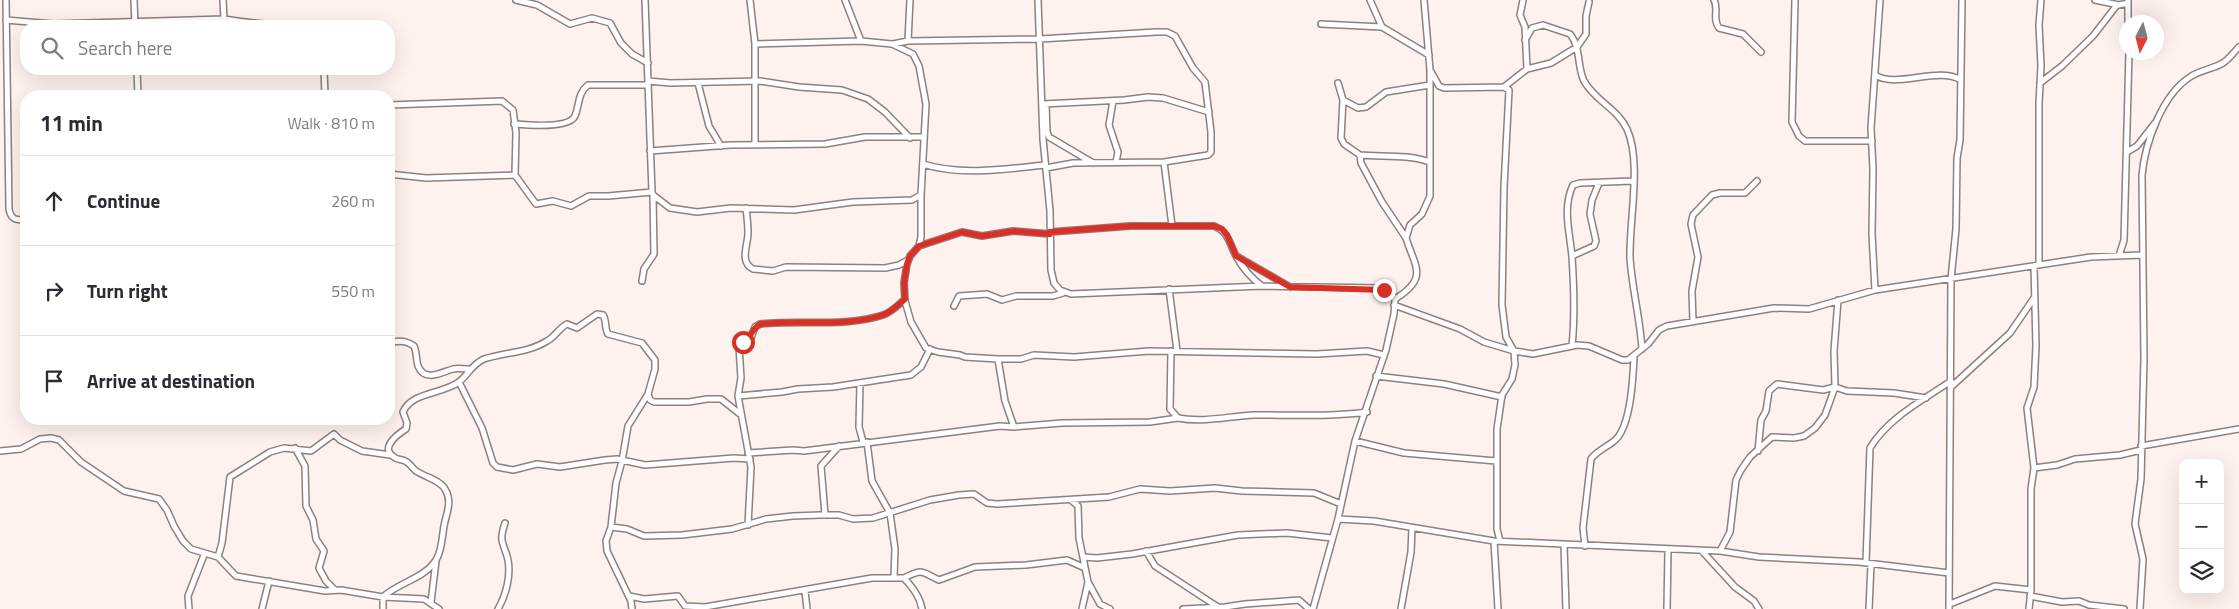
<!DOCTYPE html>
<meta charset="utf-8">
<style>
:root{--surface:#fff;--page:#f2f2f3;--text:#2b2b33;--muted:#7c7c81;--line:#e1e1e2}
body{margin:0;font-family:"Titillium Web",sans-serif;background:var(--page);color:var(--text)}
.controls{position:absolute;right:15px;bottom:15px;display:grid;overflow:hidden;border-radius:10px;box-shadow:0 5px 20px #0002}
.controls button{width:45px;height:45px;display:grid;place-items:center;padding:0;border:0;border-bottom:1px solid var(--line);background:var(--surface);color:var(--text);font:25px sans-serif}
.compass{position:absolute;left:2119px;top:15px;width:45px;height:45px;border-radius:50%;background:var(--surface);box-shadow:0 5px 20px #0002;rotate:186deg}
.stop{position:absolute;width:15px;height:15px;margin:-11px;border:4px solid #d93025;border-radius:50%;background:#fff}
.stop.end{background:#d93025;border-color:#fff;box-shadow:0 1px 5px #0008}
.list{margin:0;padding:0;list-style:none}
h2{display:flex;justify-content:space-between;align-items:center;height:65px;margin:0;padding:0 20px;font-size:21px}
h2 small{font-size:16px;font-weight:400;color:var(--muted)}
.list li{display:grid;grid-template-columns:32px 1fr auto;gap:15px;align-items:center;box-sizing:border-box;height:90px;padding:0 20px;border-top:1px solid var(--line)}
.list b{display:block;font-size:19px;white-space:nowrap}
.list em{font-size:16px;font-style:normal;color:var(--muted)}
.icon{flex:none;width:28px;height:28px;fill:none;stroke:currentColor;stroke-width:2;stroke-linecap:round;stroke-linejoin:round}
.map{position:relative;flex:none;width:2239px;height:609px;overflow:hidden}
.search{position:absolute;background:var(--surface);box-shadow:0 5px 20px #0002;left:20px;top:20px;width:375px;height:55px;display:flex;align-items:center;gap:12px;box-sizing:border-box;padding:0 18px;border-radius:20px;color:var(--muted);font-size:19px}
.panel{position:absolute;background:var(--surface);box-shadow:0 5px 20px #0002;left:20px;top:90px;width:375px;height:335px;border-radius:20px}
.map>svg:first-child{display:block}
</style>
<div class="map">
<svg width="2239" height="609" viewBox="0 0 2239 609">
<rect width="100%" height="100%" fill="#fef2ee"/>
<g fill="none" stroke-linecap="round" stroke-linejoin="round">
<g stroke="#8e817c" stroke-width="8">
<path id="minor" d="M 6,0 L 9,209 C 11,220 16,220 26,220
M 134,0 L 135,26
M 516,0 L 537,5 L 570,24 L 592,18 L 610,23 L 621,43 L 632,54 L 648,63
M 645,0 L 652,192 L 653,195 L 670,208 L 697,212 L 731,208 L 794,210 L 853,202 L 912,200 L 921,195
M 750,0 L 755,44 L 755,144
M 845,0 L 861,41
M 1038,0 L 1043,139 L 1050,211 L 1051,270 L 1054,283 L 1060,290 L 1071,294 L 1262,286 L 1380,288 L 1389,292 L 1395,299 L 1394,314 L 1386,350 L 1355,441 L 1338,519 L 1313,609
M 1370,0 L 1382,27 L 1429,55
M 1523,0 L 1520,15 L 1525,27 L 1527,69
M 1714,0 C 1719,9 1712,19 1719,28 L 1743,34 L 1761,52
M 1795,0 L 1792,122 L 1799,136 L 1805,141 L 1872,141
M 2095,0 L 2119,5 L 2128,3
M 2128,1 L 2128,22
M 224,19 C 254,24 283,26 313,26
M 6,20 L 53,24 L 224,19 L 223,0
M 1321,24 L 1382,27
M 1525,40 L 1532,28 L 1543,25 L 1570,34 C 1581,47 1577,67 1584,81 C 1595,101 1617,108 1627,129 C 1642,162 1629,221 1630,258 C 1632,288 1640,318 1642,349
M 908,41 L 910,0
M 755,44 L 861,41 L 892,44 L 913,54 L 919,66 L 926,104 L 921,195 L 921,237 L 919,246 L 910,256 L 907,264 L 904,283 L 905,301 L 911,322 L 926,348 L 938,352 L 960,355 L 965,357 L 998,359 L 1021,359 L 1034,355 L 1074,357 L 1149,351 L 1317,354 L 1367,351 L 1384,355
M 893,44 L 908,41 L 1040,39 L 1156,32 L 1167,32 L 1175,36 L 1193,68 L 1205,82 L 1211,132 L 1211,152 L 1208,155 L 1164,162 L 1073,163 L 1046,168
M 137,69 L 138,96
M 324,69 L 325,96
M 1430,70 L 1439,86 L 1444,88 L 1504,87 L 1509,90 L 1504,187 L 1502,305 L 1506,337 L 1514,351 L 1515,365 L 1512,379 L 1502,395 L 1497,429 L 1497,529 L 1500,541
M 1875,75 C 1897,89 1937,66 1961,80
M 648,81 L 671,83 L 760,81 L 799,87 L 842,90 L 868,99 L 885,112 L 910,138
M 698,83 L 709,126 L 721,146
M 1338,83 L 1343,100 L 1341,138 L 1344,144 L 1360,155 L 1361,163 L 1382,202 L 1406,238
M 2040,83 L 2062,66 L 2093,36 L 2117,5
M 1504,87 L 1527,69 L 1551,63 L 1577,47 L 1586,34 L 1586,16 L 1589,2
M 1343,100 L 1358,108 L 1366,107 L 1386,92 L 1430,85
M 1113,101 L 1109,125 L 1118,152 L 1116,162
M 1043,104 L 1124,100 L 1148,97 L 1163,98 L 1209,112
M 389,105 L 502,101 L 513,110 L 516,133 L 515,175 L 536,204 L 553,201 L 571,206 L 589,196 L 608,196 L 652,192
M 1046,105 L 1047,132 L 1049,137 L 1093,163
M 514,124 C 526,125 569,129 575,116 C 580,104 577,94 588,85 L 648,85
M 650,151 L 730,145 L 825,144 L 865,137 L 924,137
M 2127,152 L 2137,146 L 2155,123
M 1360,155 C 1383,157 1407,154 1430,162
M 1164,162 L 1172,226
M 923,164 C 960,176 1007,169 1045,165
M 389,174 L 426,178 L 515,175
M 746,208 C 747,216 748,225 748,233 C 748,245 739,262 753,269 L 773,271 L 786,267 L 885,268 L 899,265 L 908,260
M 1050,232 L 1130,226 L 1214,226 C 1229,232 1229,243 1236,256 C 1243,269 1251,278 1262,286
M 919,246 L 962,232 L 982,236 L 1013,231 L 1050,234
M 1572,256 L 1594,246 L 1596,241 L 1590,214 L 1592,200 L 1599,183
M 2119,256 L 2124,240 L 2129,52
M 1238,257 L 1290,287
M 2039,265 L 2039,103 L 2041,66 L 2039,25 L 2041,0
M 642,281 L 644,269 L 654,254 L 653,195
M 1169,289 L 1177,351
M 1875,290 L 1872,234 L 1873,169 L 1871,128 L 1880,0
M 1395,299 C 1429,278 1415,267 1406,238 L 1410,225 L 1422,214 L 1430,196 L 1430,70 L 1424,0
M 1394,305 L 1460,329 L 1484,342 L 1514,351 L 1533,354 L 1577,345 L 1589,346 L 1622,360 L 1628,360 L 1648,344 L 1659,330 L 1667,326 L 1774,308 L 1809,309 L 1875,290 L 2091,257 L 2142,255
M 954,306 L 959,296 L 987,294 L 1002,300 L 1016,296 L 1053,296 L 1063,293
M 1693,322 L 1692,291 L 1698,257 L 1691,224 L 1693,215 L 1712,195 L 1720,193 L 1745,193 L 1757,181
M 389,343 C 398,340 406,340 414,346 C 417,353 416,360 418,366 C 425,383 442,372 453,369 C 458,368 464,369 469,369
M 1572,346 C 1575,317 1574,286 1572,257 C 1570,233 1562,208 1573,185 L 1580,183 L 1633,181
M 1171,351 L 1170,409 L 1178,418 C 1204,423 1229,416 1255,415 C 1292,415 1330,417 1367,412
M 998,359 L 1005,401 L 1014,427 L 1062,423 L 1150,422 L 1178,418
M 1376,376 L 1444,384 L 1502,397
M 459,382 L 482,428 L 493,463 L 497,467 L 513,470 L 537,464 L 560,467 L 605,460 L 617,459 L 645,465 L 734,458 L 750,459
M 860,383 L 859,427 L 863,442
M 1951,387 L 2010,333 L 2034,298
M 648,394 L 650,400 L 654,402 L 689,402 L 707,399 L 721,399 L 740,414
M 738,396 L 782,392 L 798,389 L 833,387 L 911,375 L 921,367 L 930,349
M 1355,441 L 1404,453 L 1496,461
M 867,442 L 872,481 L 890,513 L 895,549 L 894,577
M 2141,446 L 2239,429
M 295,448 L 305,466 L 306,506 L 313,520 L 316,539 L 324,551 L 319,568 L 326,581 L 335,590
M 0,451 L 21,449 L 40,439 L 51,438 L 59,440 L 81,462 L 124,491 L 159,499 L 167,510 L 174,526 L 183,541 L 191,549 L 218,557 L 236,576 L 325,591 L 341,590 L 383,597 L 424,599 L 439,609
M 1758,451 L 1761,420 L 1766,411 L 1769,391 L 1777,384 L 1823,390 L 1835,387 L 1847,391 L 1894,393 L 1926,398
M 748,453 L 793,450 L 804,451 L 1000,426 L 1014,427
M 2034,468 L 2057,465 L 2075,459 L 2120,455 L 2141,450
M 1071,500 L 1078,506 L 1079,538 L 1088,582 L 1082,609
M 825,515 L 821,466 L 839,446
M 1338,519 L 1374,521 L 1494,541 L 1720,551 L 1759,557 L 1859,562 L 1949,573
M 748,525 L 751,467 L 738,396 L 741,378 L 739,347 L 751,338 L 755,327 L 760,324 C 797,320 848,327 883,315 C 892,312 898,305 905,299
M 611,527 L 627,529 L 644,536 L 682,535 L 732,529 L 766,519 L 793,516 L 820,515 L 839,515 L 853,519 L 873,518 L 930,500 L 959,495 L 974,494 L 987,503 L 997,504 L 1109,497 L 1140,489 L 1170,491 L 1215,488 L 1242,491 L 1314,493 L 1341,504
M 1494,541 L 1498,609
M 1564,545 L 1566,609
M 1585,546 L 1583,528 L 1591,459 C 1598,449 1611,446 1618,437 C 1631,420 1633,378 1634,357
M 1146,551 L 1155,566 L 1218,607
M 1702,551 L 1735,587 L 1754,601 L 1759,609
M 1720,551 L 1730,532 L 1736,480 L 1741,470 L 1750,457 L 1772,437 L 1794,438 L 1804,436 L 1815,428 L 1825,415 L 1835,387 L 1834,351 L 1838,300
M 218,557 L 222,543 L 230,477 L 270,452 L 284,448 L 311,451 L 334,434 L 340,440 L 362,451 L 390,455
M 1083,557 L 1097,558 L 1132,554 L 1238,535 L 1287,533 L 1332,538
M 1866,563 L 1870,448 C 1888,418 1923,400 1951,381
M 904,578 C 924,568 921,572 939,580 L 975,567 L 1026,565 L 1067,560 L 1085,568
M 1088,582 L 1100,604 L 1110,609
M 805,591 L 807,609
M 629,596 L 644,599 L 678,596 L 685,606 L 705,607 L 872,578 L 904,578 C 913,588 920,597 922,609
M 2030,596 L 2062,602 L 2079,601 L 2089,605 L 2124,609
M 431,602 L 436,561
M 1950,604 L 1995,586 L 2031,590
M 189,609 L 188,596 L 204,555
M 262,609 L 269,581
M 383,609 L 383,597 C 399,582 424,579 436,560 C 442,551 442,537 444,526 C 446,514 453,502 445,489 C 440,480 425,477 416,471 C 412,468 410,463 405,461 C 401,459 397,460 394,457 C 379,448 398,434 406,429 L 407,423 L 403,412 C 411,392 443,394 459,382 C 468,375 472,364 484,359 C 505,352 528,353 547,341 C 555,337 559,328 567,324 L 577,328 L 597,314 L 603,315 C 607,321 604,327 608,334 L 642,343 L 655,360 L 655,369 L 648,394 L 628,426 L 622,461 L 616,483 L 611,527 L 606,541 L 607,551 L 631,601 L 632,609
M 498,609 C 506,595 511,576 508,560 C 504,542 498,544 505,523
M 1183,609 L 1225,607 L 1245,604 L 1299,600 L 1309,609
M 1401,609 L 1411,552 L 1412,528
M 1667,609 L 1668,550
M 1869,609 L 1871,564
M 1949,609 L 1951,279 L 1956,229 L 1957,158 L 1960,140 L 1962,0
M 2029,609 L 2031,590 L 2031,489 L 2034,468 L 2027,408 L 2034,387 L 2036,346 L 2034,266
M 2140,609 L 2143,559 L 2135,524 L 2141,479 L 2144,358 L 2142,175 C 2145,143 2162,95 2190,77 C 2200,70 2213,69 2223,63 C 2229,59 2234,52 2239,47"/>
</g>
<use href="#minor" stroke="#fff" stroke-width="5"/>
</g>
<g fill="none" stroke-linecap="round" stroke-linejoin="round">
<path stroke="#d93025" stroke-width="6" d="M 743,342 C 751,337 752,329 760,324 C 796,320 849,327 883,315 C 892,312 898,305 905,299 L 904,283 L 907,264 L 910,256 L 919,246 L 962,232 L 982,236 L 1014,231 L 1050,234 L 1050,232 L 1130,226 L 1214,226 L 1222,229 L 1227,235 L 1236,256 L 1290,287 L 1384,290"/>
</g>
</svg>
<div class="controls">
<button>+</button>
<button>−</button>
<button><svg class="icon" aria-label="layers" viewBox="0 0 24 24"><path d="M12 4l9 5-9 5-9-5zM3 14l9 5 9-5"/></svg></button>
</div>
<svg class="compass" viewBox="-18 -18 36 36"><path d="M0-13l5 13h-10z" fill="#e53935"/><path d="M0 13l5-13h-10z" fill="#7c7c81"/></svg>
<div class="stop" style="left:743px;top:342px"></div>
<div class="stop end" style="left:1384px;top:290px"></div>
<div class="search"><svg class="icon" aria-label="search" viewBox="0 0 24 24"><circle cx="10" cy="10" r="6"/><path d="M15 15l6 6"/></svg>Search here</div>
<section class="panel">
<h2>11 min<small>Walk · 810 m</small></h2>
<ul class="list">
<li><svg class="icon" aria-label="ahead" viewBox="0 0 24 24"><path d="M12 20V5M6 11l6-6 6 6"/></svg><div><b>Continue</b></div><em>260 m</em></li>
<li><svg class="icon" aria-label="right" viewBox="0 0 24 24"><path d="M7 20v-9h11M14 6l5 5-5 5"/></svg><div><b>Turn right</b></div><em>550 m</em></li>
<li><svg class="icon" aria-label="arrive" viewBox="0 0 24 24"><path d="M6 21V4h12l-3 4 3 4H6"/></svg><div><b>Arrive at destination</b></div></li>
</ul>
</section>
</div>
